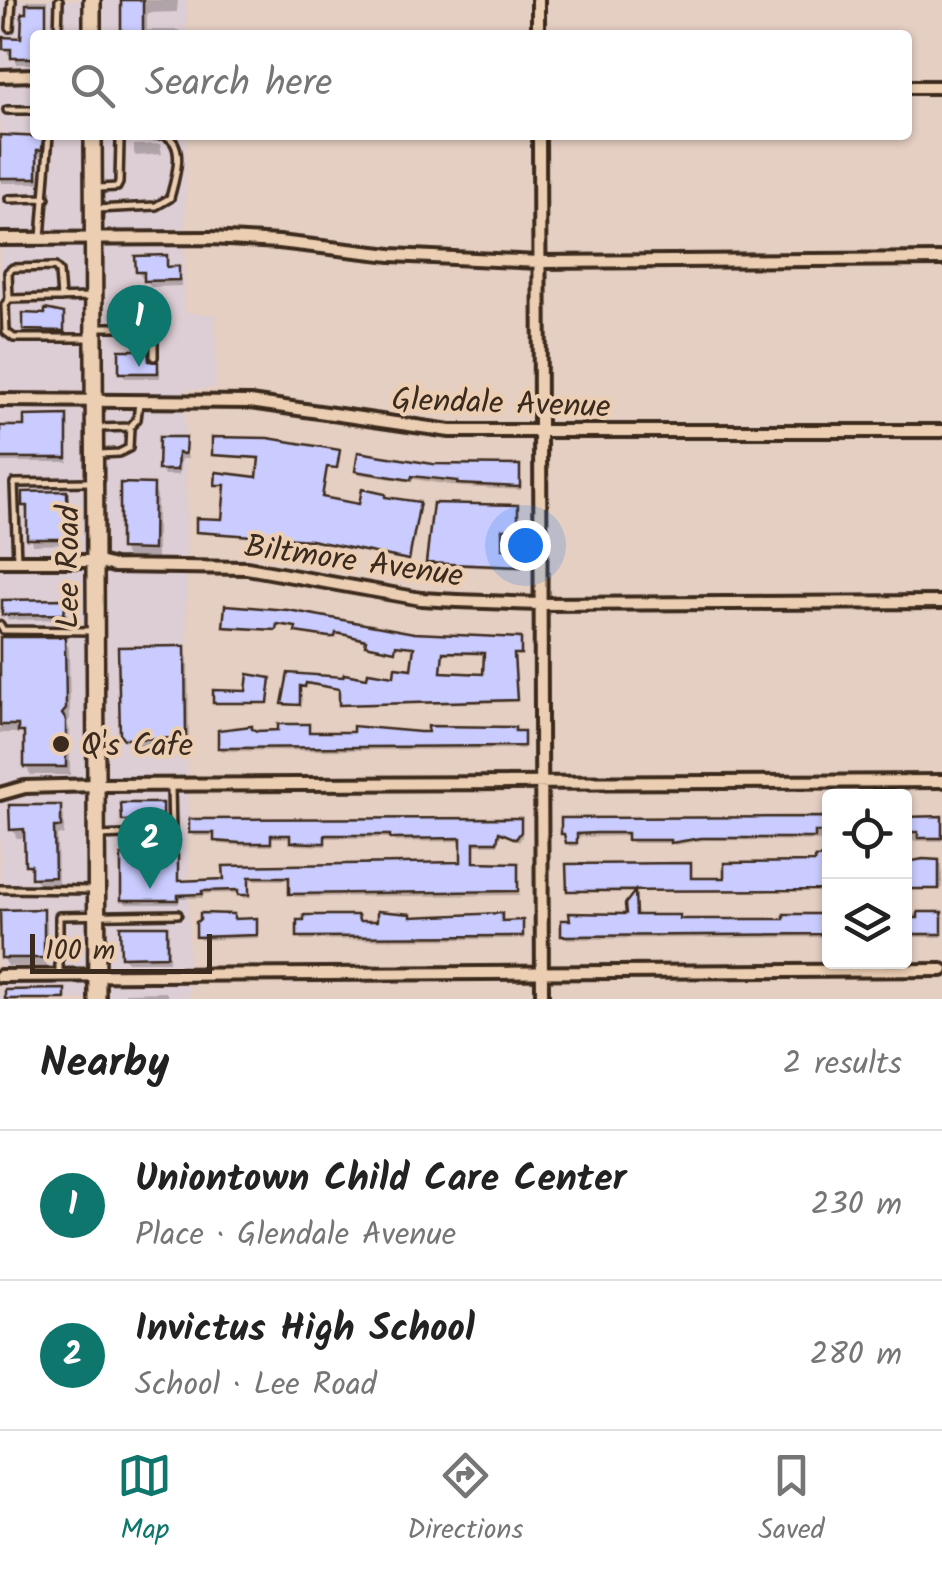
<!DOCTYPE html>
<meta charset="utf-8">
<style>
:root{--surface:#fff;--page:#f2f2f2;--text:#222;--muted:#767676;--line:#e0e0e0;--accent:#0f766e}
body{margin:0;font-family:Kalam,sans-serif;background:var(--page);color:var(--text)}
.controls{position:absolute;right:30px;bottom:30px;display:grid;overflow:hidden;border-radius:10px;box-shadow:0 2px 8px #0004}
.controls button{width:90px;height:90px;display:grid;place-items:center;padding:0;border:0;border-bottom:2px solid var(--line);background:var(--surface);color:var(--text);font:50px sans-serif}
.scale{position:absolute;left:30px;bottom:25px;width:182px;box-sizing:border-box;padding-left:10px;border:5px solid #3b2a1e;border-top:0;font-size:28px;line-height:35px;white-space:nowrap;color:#3b2a1e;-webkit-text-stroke:8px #eccfb3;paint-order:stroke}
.you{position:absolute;left:525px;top:545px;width:35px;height:35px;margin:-25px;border:8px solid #fff;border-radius:50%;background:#1a73e8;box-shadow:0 0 0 15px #1a73e833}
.badge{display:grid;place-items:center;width:65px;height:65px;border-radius:50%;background:var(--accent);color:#fff;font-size:32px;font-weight:700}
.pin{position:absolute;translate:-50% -82px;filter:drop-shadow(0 2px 5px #0008)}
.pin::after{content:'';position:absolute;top:52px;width:35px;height:30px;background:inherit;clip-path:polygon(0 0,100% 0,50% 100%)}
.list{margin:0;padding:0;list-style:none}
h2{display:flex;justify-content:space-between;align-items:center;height:130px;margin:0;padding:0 40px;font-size:42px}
h2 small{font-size:32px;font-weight:400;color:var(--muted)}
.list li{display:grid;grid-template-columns:65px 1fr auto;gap:30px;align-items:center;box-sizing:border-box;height:150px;padding:0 40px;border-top:2px solid var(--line)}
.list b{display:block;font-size:38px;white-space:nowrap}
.list p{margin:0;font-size:32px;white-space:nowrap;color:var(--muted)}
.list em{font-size:32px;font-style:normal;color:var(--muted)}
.icon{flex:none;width:55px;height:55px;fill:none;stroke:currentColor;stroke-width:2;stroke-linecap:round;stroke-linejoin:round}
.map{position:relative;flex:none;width:942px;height:999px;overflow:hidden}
.search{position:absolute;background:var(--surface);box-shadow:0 2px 8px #0004;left:30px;right:30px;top:30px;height:110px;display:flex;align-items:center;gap:25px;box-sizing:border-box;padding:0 35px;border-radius:10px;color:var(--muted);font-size:38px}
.sheet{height:430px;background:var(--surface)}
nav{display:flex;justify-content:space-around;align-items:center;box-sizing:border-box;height:140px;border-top:2px solid var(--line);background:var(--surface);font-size:28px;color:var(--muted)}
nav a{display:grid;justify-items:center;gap:5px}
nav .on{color:var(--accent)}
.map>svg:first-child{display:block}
</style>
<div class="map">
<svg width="942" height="999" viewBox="0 0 942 999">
<rect width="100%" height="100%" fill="#e5cec2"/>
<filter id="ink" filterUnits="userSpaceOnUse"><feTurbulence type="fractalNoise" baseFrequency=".01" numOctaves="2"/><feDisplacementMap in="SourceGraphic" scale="20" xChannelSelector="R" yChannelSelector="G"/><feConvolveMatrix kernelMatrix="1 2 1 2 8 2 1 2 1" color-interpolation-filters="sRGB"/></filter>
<g filter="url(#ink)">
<path fill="#ddcdd4" d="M 0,0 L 187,0 L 187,35 L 35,35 L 35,135 L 186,135 L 184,312 L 216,315 L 216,388 L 185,390 L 189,999 L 0,999 Z"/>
<path fill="#0003" fill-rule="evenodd" d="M 27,0 L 47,0 L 47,35 L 35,35 L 35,64 L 17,64 L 14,55 L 9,55 L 5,48 L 24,40 Z
M 122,0 L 178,0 L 177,12 L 147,13 L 147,30 L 179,30 L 182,35 L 118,35 L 118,31 L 123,31 Z
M 0,138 L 41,140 L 45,146 L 44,156 L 39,156 L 39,183 L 1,183 Z
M 160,144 L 162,154 L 136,156 L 134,153 L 134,145 Z
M 166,257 L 169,269 L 177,269 L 181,275 L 181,286 L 150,287 L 147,278 L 142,278 L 138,272 Z
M 62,315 L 66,336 L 29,336 L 25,330 L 47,316 Z
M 146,353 L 151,364 L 157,364 L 160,370 L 160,378 L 125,378 L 122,372 Z
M 66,418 L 68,423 L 68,462 L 0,462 L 0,469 L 0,433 Z
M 184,440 L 188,459 L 181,459 L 179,475 L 164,475 L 161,469 Z
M 338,452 L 337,469 L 327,468 L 323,499 L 361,507 L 386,500 L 419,504 L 410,562 L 314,542 L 198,530 L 225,522 L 227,487 L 218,484 L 259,480 L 261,460 L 215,454 Z
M 432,466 L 519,467 L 521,490 L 462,487 L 413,479 L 412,482 L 359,474 L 357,470 Z
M 152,486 L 157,495 L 157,558 L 127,557 L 122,549 Z
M 66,494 L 69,500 L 70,541 L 66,544 L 33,545 L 24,505 Z
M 518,510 L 518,531 L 502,530 L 501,551 L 522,559 L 522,569 L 430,565 L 429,563 Z
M 65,601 L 68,619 L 8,620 L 5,614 Z
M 227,607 L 413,635 L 520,641 L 521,656 L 514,655 L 517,702 L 342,706 L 342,690 L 307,685 L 306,688 L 300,687 L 300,706 L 286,706 L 290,676 L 369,681 L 396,679 L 414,672 L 416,649 L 396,647 L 395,652 L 369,647 L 368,642 L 336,634 L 332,639 L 299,634 L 298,628 L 277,626 L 277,631 L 227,629 ZM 443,654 L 486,655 L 485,677 L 441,675 Z
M 64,639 L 69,648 L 70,719 L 66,723 L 70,731 L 70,775 L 31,775 L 26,767 L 26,741 L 22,733 L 0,733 L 0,640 Z
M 183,649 L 188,658 L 189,746 L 131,747 L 122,734 Z
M 308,727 L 310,734 L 522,733 L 524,749 L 222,751 L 220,748 L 257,733 Z
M 161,805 L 165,825 L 128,826 L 124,820 Z
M 59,807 L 64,816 L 64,835 L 57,835 L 58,885 L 39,886 L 27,864 L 27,838 L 17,838 L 12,829 Z
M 942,818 L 942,841 L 904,841 L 904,819 Z
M 830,819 L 830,841 L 704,840 L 675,845 L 674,843 L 632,843 L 630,836 L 577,837 L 577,846 L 569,846 L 567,842 L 564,821 Z
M 520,821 L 522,837 L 519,842 L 501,834 L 498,845 L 475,845 L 475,865 L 516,865 L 519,895 L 294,897 L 291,880 L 250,880 L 250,898 L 243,898 L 240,893 L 202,894 L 203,898 L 179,898 L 179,904 L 126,904 L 124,900 L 176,857 L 179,883 L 226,881 L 226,868 L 463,865 L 463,841 L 395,842 L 392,838 L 326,838 L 326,846 L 319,846 L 295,845 L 293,838 L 272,838 L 272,846 L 243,846 L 219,844 L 217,836 L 193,836 L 191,832 Z
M 904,863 L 942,864 L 942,889 L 904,889 Z
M 830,864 L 830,889 L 569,890 L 726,880 Z
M 635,895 L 636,917 L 681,922 L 787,922 L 830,915 L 830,937 L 566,939 L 564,936 L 628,917 Z
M 42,912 L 47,921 L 47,966 L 8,966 L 3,958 Z
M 942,913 L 942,937 L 904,937 L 904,914 Z
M 500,915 L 502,923 L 522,923 L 524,939 L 301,940 L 299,936 L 359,924 Z
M 235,921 L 256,921 L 258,938 L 200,940 L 198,936 Z
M 165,928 L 169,934 L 169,962 L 127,962 L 123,956 Z
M 166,992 L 169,999 L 125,999 L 125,993 Z"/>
<path fill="#caccff" stroke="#3b2a1e" stroke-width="2.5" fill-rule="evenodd" d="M 121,0 L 143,0 L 143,35 L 121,35 Z
M 26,4 L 46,4 L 46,35 L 35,35 L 35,58 L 11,58 L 11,49 L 3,49 L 3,37 L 21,38 L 22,13 L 26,13 Z
M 0,135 L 43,137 L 42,150 L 37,150 L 37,178 L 0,178 Z
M 167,255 L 167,267 L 179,266 L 179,280 L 144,281 L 144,272 L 136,272 L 135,256 Z
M 45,309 L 64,313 L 64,331 L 23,330 L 23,313 L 45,314 Z
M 119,350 L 148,350 L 149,361 L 158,362 L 158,373 L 119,373 Z
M 67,415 L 67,458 L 0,458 L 0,426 L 24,426 L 24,416 Z
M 159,437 L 186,437 L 185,454 L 178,453 L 177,470 L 158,470 Z
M 212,437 L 268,438 L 340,450 L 337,468 L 327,467 L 322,497 L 359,504 L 362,489 L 385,494 L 385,497 L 420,502 L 409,560 L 311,540 L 196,532 L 196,518 L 222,519 L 225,485 L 215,485 L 216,472 L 257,477 L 259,458 L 212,455 Z
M 358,452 L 433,464 L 520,465 L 520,487 L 457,484 L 458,481 L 412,476 L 411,480 L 355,471 Z
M 120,483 L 154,484 L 153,550 L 120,549 Z
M 67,491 L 68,534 L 62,539 L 27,539 L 27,506 L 22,506 L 22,492 Z
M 433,503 L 518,505 L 518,529 L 502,529 L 502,549 L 516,549 L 516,554 L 522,554 L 522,567 L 426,563 Z
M 66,599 L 64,614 L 2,615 L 2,600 Z
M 225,605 L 288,610 L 414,633 L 521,638 L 521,654 L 514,654 L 517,700 L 339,705 L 339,689 L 306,683 L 305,687 L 300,686 L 300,705 L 282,704 L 288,673 L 343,677 L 344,674 L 367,678 L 368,672 L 394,676 L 395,667 L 411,669 L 414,647 L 396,645 L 395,651 L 365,645 L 366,640 L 346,635 L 336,633 L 335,637 L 329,637 L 295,632 L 296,627 L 277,624 L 276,630 L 223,627 ZM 443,652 L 484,653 L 483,674 L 441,672 Z
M 0,637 L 65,637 L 66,709 L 62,714 L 66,720 L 66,767 L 24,767 L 24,732 L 18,732 L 18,725 L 0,725 Z
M 181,646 L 185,646 L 186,738 L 124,739 L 120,734 L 118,647 Z
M 248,674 L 271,678 L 268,703 L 213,703 L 213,690 L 246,691 Z
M 278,724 L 309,724 L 309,732 L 353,732 L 353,726 L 420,732 L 428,732 L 428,726 L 515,727 L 515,731 L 524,731 L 524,746 L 218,748 L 218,730 L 252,726 L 252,729 L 257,731 L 278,730 Z
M 121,803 L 163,803 L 163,820 L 122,821 Z
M 9,805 L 61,805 L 61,827 L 54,827 L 55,877 L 31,878 L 31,865 L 25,865 L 24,829 L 10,830 Z
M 942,816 L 942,838 L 918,838 L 918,832 L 904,832 L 904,817 Z
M 830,817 L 830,832 L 815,832 L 815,838 L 701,838 L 671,843 L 671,840 L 627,840 L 627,833 L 596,833 L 577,834 L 577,843 L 566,843 L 564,834 L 561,834 L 561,818 Z
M 521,818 L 521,832 L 516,839 L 499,832 L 497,842 L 474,842 L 474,862 L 518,863 L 518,891 L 289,894 L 289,877 L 249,877 L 249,895 L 238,895 L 238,890 L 202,891 L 202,894 L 178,895 L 178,900 L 121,900 L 121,855 L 178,855 L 178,881 L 224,879 L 223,866 L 461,862 L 461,838 L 390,839 L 390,835 L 325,835 L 325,843 L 315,843 L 290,842 L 290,835 L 271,835 L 271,843 L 240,843 L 214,841 L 214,833 L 189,833 L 189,819 Z
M 826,857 L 826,890 L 567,891 L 566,864 L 691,863 L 691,878 L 724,878 L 724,863 L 815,862 L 815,858 Z
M 923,859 L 939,860 L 939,889 L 907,889 L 907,862 Z
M 635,891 L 636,915 L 680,915 L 680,919 L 784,919 L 784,914 L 830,914 L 830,934 L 561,936 L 561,920 L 570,920 L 569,913 L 626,914 L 625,904 Z
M 44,909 L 44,958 L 1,958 L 0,910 Z
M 377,911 L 411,914 L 411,917 L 502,913 L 502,921 L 523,920 L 523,936 L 297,937 L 297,920 L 304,920 L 304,915 L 358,915 L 359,921 L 377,921 Z
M 918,912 L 942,912 L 942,934 L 904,934 L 904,918 L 918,918 Z
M 200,913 L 234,914 L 234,919 L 257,918 L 257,935 L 196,937 L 196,922 L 200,920 Z
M 120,926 L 167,926 L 167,956 L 121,957 Z
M 65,989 L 65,999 L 5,999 L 5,990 Z"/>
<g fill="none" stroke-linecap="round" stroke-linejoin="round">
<g stroke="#3b2a1e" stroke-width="12">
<path id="service" d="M 10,28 L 12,0
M 58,35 L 59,0
M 7,110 L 35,110
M 99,188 L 117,187 L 119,183 L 120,140 L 125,136 L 159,135
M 9,199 L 46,198
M 96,209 L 156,206 L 170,198 C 175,179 187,143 164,135
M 41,238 L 49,135
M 91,297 L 9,299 L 5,305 L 6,332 L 14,338 L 93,338
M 9,299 L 8,272 L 13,268 L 55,267 L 59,272 L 61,298
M 97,327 L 154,327 L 154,357
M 98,428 L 130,427
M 100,454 L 119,453 L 129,448 L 130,427 L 137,419 L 139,403
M 17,560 L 14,483 L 91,482
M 0,625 L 3,630 L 94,631
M 99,836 L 172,833 L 171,787
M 0,889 L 94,890
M 59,973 L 59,916 L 178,914"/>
</g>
<g stroke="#3b2a1e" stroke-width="18">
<path id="minor" d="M 538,35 L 538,0
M 0,76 L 35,75
M 907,87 L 942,87
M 539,135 L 542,999
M 0,239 L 211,238 L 279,242 L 391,255 L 539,262 L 942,259
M 0,400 L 250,402 L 450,431 L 942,431
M 0,561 L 95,561 L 114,566 L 247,568 L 421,599 L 457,601 L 539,604 L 942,602
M 0,794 L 25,787 L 96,785 L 942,781
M 0,976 L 942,970"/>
</g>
<g stroke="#3b2a1e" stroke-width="22">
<path id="secondary" d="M 92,0 L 92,35
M 93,135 L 97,999"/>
</g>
<use href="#service" stroke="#eccfb3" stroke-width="5"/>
<use href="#minor" stroke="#eccfb3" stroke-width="10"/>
<use href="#secondary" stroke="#eccfb3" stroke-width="15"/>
</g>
</g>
<circle fill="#3b2a1e" stroke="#eccfb3" stroke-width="4" cx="61" cy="744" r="10"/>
<g text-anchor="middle" stroke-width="8" stroke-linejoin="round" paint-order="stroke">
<g font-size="32" fill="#3b2a1e" stroke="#eccfb3">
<text transform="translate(501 402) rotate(2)" y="11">Glendale Avenue</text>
<text transform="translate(354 560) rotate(8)" y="11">Biltmore Avenue</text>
<text transform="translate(67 567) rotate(-90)" y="11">Lee Road</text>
</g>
<g font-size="32" fill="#3b2a1e" stroke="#eccfb3" text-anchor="start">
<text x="81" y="755">Q's Cafe</text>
</g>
</g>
</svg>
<div class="controls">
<button><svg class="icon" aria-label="locate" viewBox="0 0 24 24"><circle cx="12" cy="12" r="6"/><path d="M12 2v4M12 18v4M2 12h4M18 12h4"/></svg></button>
<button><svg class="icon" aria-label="layers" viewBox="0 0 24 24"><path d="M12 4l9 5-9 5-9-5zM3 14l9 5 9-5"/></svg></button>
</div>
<div class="scale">100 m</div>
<div class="you"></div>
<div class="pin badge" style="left:139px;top:367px">1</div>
<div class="pin badge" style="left:150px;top:889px">2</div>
<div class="search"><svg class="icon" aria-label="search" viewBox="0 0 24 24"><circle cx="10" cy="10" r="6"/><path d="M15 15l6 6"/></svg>Search here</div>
</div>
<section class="sheet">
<h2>Nearby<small>2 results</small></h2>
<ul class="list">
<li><span class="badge">1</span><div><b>Uniontown Child Care Center</b><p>Place · Glendale Avenue</p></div><em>230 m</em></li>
<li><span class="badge">2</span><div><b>Invictus High School</b><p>School · Lee Road</p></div><em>280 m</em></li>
</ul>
</section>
<nav>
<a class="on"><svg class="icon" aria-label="map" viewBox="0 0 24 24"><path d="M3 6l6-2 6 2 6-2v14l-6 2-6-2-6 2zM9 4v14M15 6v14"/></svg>Map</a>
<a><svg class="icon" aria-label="directions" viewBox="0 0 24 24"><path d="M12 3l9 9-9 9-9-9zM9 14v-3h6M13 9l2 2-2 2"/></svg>Directions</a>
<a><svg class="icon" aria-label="saved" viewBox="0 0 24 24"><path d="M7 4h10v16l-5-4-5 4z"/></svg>Saved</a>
</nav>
